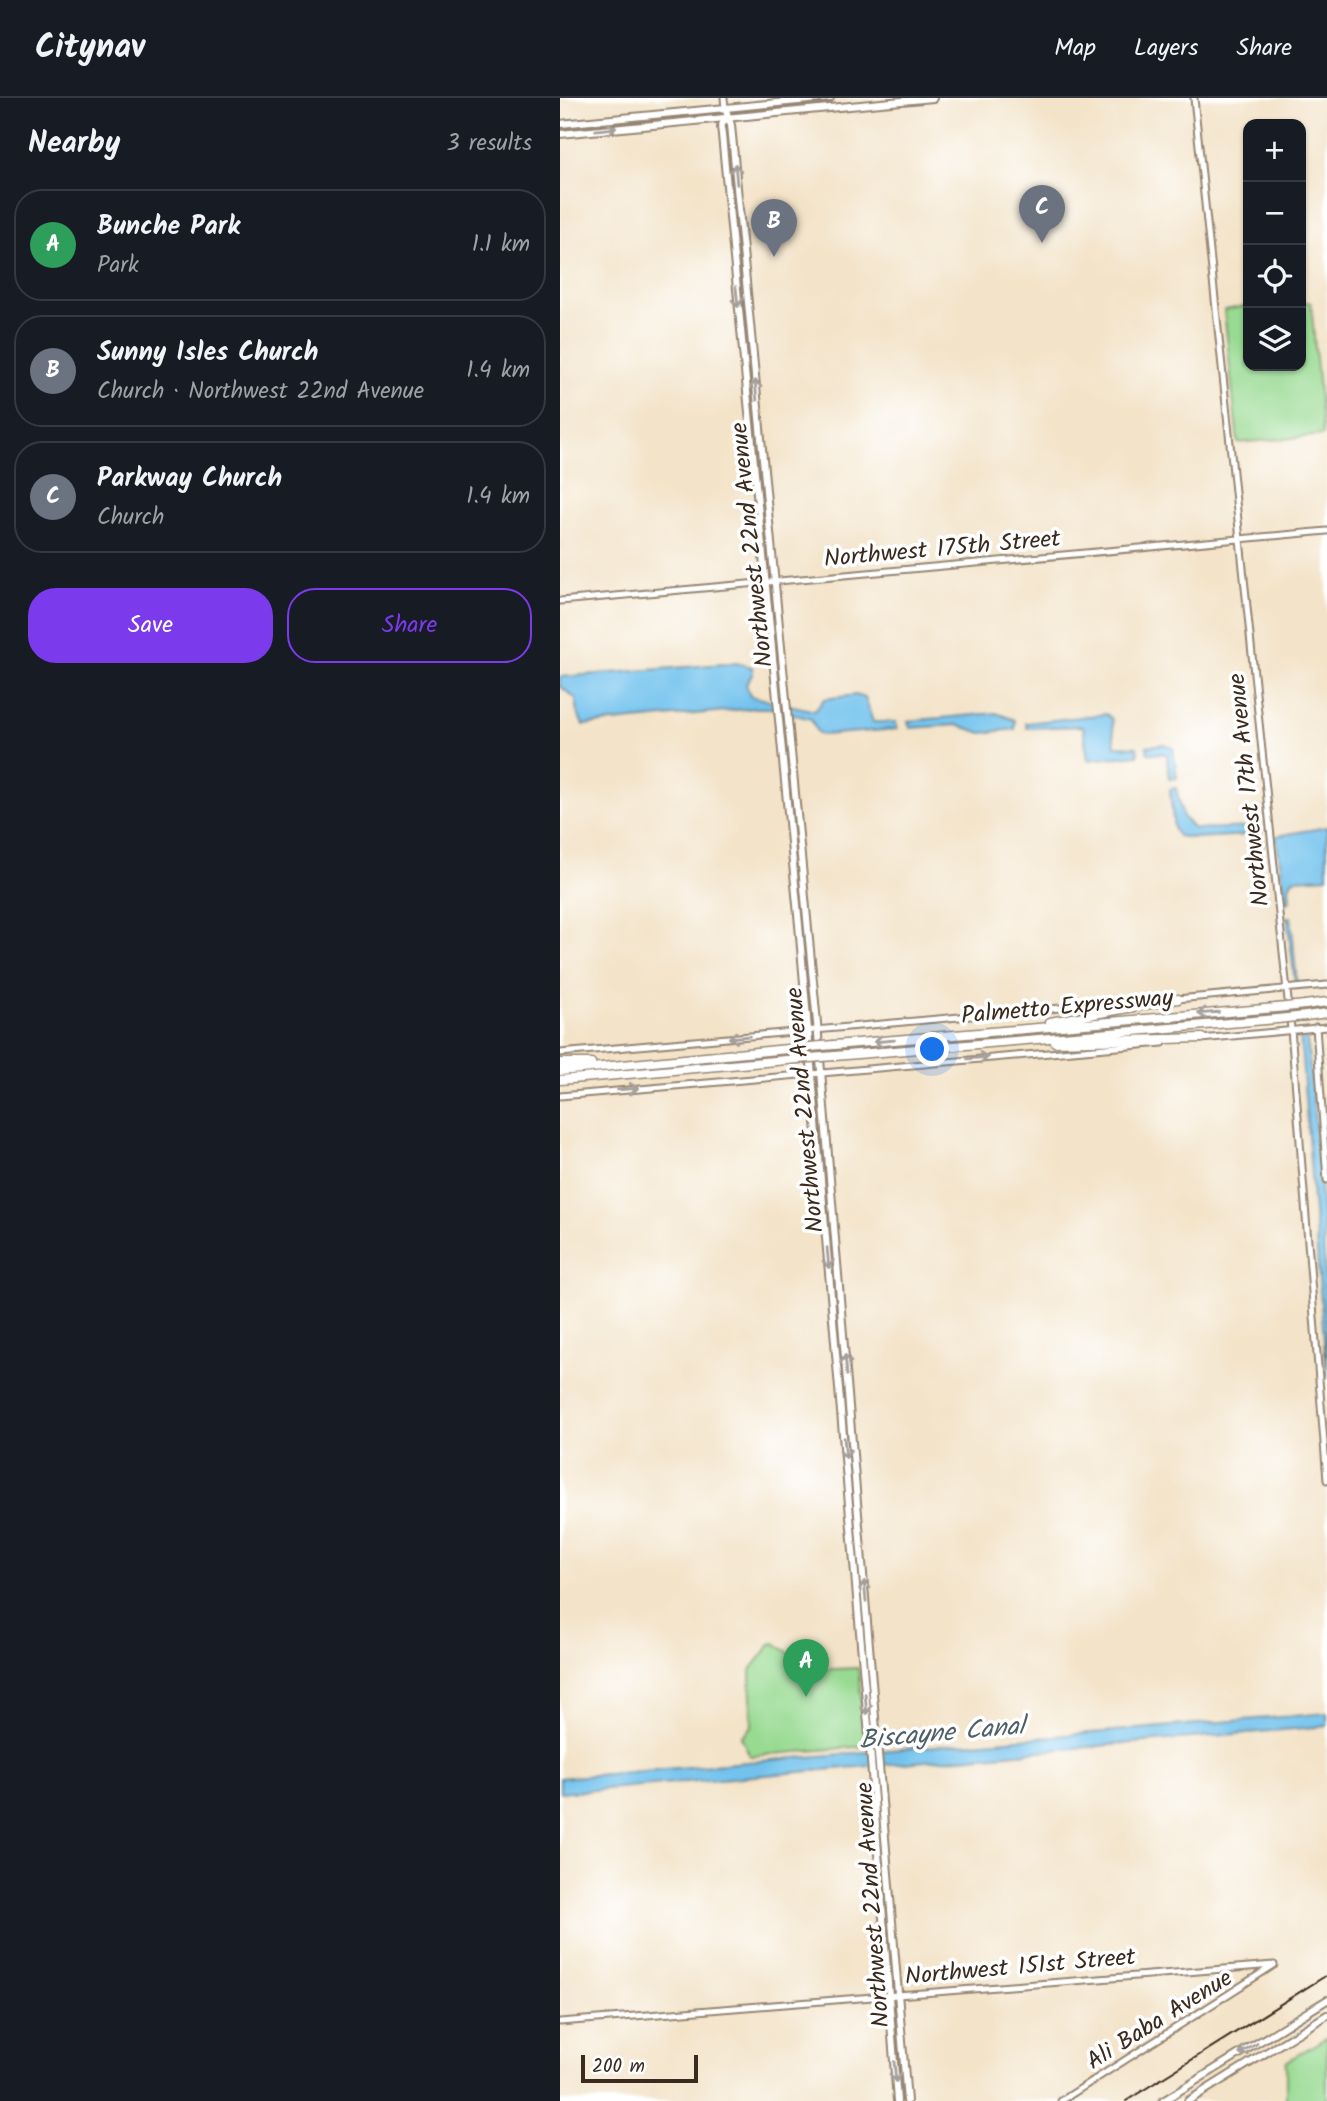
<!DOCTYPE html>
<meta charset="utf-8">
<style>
:root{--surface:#171b24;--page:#20242c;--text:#f1f3f6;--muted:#9ea1a6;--line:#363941;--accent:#7c3aed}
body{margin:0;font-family:Kalam,sans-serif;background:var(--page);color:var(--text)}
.controls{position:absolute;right:21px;top:21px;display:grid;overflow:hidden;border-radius:14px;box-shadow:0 2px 5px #0004}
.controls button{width:63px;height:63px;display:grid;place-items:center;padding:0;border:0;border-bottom:2px solid var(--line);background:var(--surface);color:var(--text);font:35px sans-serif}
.scale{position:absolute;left:21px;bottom:18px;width:117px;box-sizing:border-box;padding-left:7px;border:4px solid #3b2a1e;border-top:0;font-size:19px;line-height:24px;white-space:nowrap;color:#3b2a1e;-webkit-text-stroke:5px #fff;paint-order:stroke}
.you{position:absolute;left:373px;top:952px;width:24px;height:24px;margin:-18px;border:5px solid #fff;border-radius:50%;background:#1a73e8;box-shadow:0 0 0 10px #1a73e833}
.badge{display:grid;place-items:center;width:46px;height:46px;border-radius:50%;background:var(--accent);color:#fff;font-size:23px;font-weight:700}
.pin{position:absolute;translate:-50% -58px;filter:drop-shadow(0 2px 4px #0008)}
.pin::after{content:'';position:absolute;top:37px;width:24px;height:21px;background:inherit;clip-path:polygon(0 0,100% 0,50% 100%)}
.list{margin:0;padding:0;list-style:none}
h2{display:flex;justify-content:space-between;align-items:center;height:91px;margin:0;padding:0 28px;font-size:30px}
h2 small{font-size:23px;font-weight:400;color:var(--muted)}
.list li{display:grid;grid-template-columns:46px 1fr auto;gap:21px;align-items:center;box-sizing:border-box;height:112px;margin:0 14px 14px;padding:0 14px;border:2px solid var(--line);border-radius:28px}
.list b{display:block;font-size:26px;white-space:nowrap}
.list p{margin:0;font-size:23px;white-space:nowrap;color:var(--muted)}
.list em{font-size:23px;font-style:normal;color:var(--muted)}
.actions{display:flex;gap:14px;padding:21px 28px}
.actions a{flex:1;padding:16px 0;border:2px solid var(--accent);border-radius:28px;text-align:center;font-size:24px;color:var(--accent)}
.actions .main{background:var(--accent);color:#fff}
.icon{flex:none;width:38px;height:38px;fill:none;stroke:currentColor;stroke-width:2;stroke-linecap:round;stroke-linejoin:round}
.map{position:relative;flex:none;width:767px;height:2003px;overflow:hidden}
header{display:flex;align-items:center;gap:42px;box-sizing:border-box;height:98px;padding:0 35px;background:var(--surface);border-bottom:2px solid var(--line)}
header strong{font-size:33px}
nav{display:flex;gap:38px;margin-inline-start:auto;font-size:24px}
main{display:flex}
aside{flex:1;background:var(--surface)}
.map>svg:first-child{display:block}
</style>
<header>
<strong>Citynav</strong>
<nav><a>Map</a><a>Layers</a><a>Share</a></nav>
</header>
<main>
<aside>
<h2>Nearby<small>3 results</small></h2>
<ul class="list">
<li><span class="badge" style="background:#2e9e5b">A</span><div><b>Bunche Park</b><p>Park</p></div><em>1.1 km</em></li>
<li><span class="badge" style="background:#6b7280">B</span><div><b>Sunny Isles Church</b><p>Church · Northwest 22nd Avenue</p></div><em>1.4 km</em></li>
<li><span class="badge" style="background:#6b7280">C</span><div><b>Parkway Church</b><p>Church</p></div><em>1.4 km</em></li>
</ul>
<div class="actions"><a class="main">Save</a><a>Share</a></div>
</aside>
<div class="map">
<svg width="767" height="2003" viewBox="0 0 767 2003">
<rect width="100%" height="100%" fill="#fff"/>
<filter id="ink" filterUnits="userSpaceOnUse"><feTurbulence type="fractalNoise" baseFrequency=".0143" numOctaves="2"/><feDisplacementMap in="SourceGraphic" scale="14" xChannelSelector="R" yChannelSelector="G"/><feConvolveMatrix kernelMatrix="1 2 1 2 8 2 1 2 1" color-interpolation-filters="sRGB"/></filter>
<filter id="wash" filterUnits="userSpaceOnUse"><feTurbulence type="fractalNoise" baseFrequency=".00686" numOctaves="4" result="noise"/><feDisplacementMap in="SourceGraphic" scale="28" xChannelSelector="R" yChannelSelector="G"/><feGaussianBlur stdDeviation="1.57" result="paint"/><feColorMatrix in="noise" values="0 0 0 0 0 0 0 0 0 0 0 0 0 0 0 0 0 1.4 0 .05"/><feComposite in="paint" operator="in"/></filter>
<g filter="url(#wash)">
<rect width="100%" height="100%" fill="#f3e3c8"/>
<path fill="#98da92" stroke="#6a8258" stroke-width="2" d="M 741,203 L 751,205 L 763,337 L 678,345 L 664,212 L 688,208 L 688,268 L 741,268 Z
M 215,1545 L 252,1572 L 298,1570 L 306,1648 L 190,1658 L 181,1639 L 192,1628 L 190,1573 L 211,1546 Z
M 767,1939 L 767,2003 L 726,2003 L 726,1964 Z"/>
<path fill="#72c2ed" stroke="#567686" stroke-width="2" d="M 176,565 L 192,569 L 193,575 L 186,586 L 190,598 L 255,613 L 264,601 L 296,597 L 305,600 L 313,624 L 336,624 L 337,631 L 262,637 L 257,634 L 251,621 L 211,610 L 196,610 L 23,627 L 18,616 L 16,601 L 0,588 L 0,579 Z
M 436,615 L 455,622 L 455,631 L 422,635 L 397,627 L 350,630 L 348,623 Z
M 546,616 L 552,621 L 555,648 L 577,649 L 578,657 L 528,662 L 523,628 L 467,630 L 466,625 Z
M 605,646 L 613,650 L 617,680 L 609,681 L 607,656 L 588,655 L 587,648 Z
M 616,690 L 623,719 L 634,731 L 699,729 L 704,747 L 693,746 L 691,737 L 633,740 L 618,738 L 614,732 L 610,691 Z
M 767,729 L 767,779 L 733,781 L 729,788 L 730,803 L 726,805 L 716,738 Z
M 727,819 L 731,819 L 737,886 L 735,886 Z
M 740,935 L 747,942 C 760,1055 767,1168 767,1281 Z
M 767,1615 L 767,1628 L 0,1695 L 0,1680 Z"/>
</g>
<g filter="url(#ink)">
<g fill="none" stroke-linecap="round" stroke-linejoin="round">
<g stroke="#978673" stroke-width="9">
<path id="minor" d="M 164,0 L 165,9
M 634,0 L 731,931 L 767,1382
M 0,503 L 767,433
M 617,901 L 767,887
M 756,929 L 767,1082
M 641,941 L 767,929
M 0,955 L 600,901
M 0,998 L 603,945
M 0,1924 L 714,1867
M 501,2003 L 714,1867"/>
</g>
<g stroke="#978673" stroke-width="10">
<path id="major" d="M 165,9 L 171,27 L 257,925 L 347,2003
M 166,19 L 161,29 L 162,37 L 239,827 L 310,1650 L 337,2003
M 0,26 L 270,0
M 0,36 L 373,0
M 603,2003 L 767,1902
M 628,2003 L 767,1917"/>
</g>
<g stroke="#978673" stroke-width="11">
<path id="highway" d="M 745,907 L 767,904
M 746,918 L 767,915
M 490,924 L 618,901
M 495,944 L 642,940
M 274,947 L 716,910
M 274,958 L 717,921
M 0,965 L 31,965
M 0,973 L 238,950
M 0,982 L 238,961"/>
</g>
<use href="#minor" stroke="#fff" stroke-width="5"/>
<use href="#major" stroke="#fff" stroke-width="6"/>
<use href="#highway" stroke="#fff" stroke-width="8"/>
<path stroke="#3b2a1e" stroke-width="2" d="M 566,2003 L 767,1877"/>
<g stroke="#978673" stroke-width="11" stroke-linecap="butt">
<path id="highway-bridge" d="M 716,910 L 745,907
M 717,921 L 746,918
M 238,950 L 274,947
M 238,961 L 274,958"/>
</g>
<use href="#highway-bridge" stroke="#fff" stroke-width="8"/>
</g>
<defs><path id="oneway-shaft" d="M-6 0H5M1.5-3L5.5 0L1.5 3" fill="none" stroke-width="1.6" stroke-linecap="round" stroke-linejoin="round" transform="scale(1.75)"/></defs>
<g stroke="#a79f9a">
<use href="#oneway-shaft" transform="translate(46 31) rotate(-6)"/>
<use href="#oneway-shaft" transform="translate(176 76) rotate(-95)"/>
<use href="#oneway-shaft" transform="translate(177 199) rotate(84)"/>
<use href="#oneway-shaft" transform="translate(196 292) rotate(-95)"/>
<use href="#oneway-shaft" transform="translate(648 915) rotate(176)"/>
<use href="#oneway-shaft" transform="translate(179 939) rotate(175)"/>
<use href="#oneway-shaft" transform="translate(324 943) rotate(175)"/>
<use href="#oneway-shaft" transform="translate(418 960) rotate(-5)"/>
<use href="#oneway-shaft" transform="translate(68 991) rotate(-5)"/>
<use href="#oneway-shaft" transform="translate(268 1160) rotate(85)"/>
<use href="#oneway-shaft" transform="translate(286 1267) rotate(-95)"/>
<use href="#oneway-shaft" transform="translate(285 1350) rotate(85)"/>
<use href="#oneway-shaft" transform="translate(305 1493) rotate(-95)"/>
<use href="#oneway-shaft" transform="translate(306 1606) rotate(85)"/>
<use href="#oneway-shaft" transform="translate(688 1951) rotate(149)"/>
<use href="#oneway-shaft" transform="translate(335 1974) rotate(85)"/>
</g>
</g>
<g text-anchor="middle" stroke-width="7" stroke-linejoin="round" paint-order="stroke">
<g font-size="24" fill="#3b2a1e" stroke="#fff">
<text transform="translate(191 447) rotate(-96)" y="8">Northwest 22nd Avenue</text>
<text transform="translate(382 450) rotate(-5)" y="8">Northwest 175th Street</text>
<text transform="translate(688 692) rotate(-96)" y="8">Northwest 17th Avenue</text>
<text transform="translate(507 908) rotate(-5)" y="8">Palmetto Expressway</text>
<text transform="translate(244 1012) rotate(-95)" y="8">Northwest 22nd Avenue</text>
<text transform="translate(312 1807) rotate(-94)" y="8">Northwest 22nd Avenue</text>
<text transform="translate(460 1868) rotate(-5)" y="8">Northwest 151st Street</text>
<text transform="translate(599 1921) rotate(-32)" y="8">Ali Baba Avenue</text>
</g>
<g font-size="26" font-style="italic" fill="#4e5f66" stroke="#fff">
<text transform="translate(382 1634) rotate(-5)" y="9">Biscayne Canal</text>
</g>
</g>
</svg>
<div class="controls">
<button>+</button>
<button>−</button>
<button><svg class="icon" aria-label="locate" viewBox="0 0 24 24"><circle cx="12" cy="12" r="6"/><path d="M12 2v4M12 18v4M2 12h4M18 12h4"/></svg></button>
<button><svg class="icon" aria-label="layers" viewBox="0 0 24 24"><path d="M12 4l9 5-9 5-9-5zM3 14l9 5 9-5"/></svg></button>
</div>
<div class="scale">200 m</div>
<div class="you"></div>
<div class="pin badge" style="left:246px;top:1599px;background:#2e9e5b">A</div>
<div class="pin badge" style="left:214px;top:159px;background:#6b7280">B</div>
<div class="pin badge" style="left:482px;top:145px;background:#6b7280">C</div>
</div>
</main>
